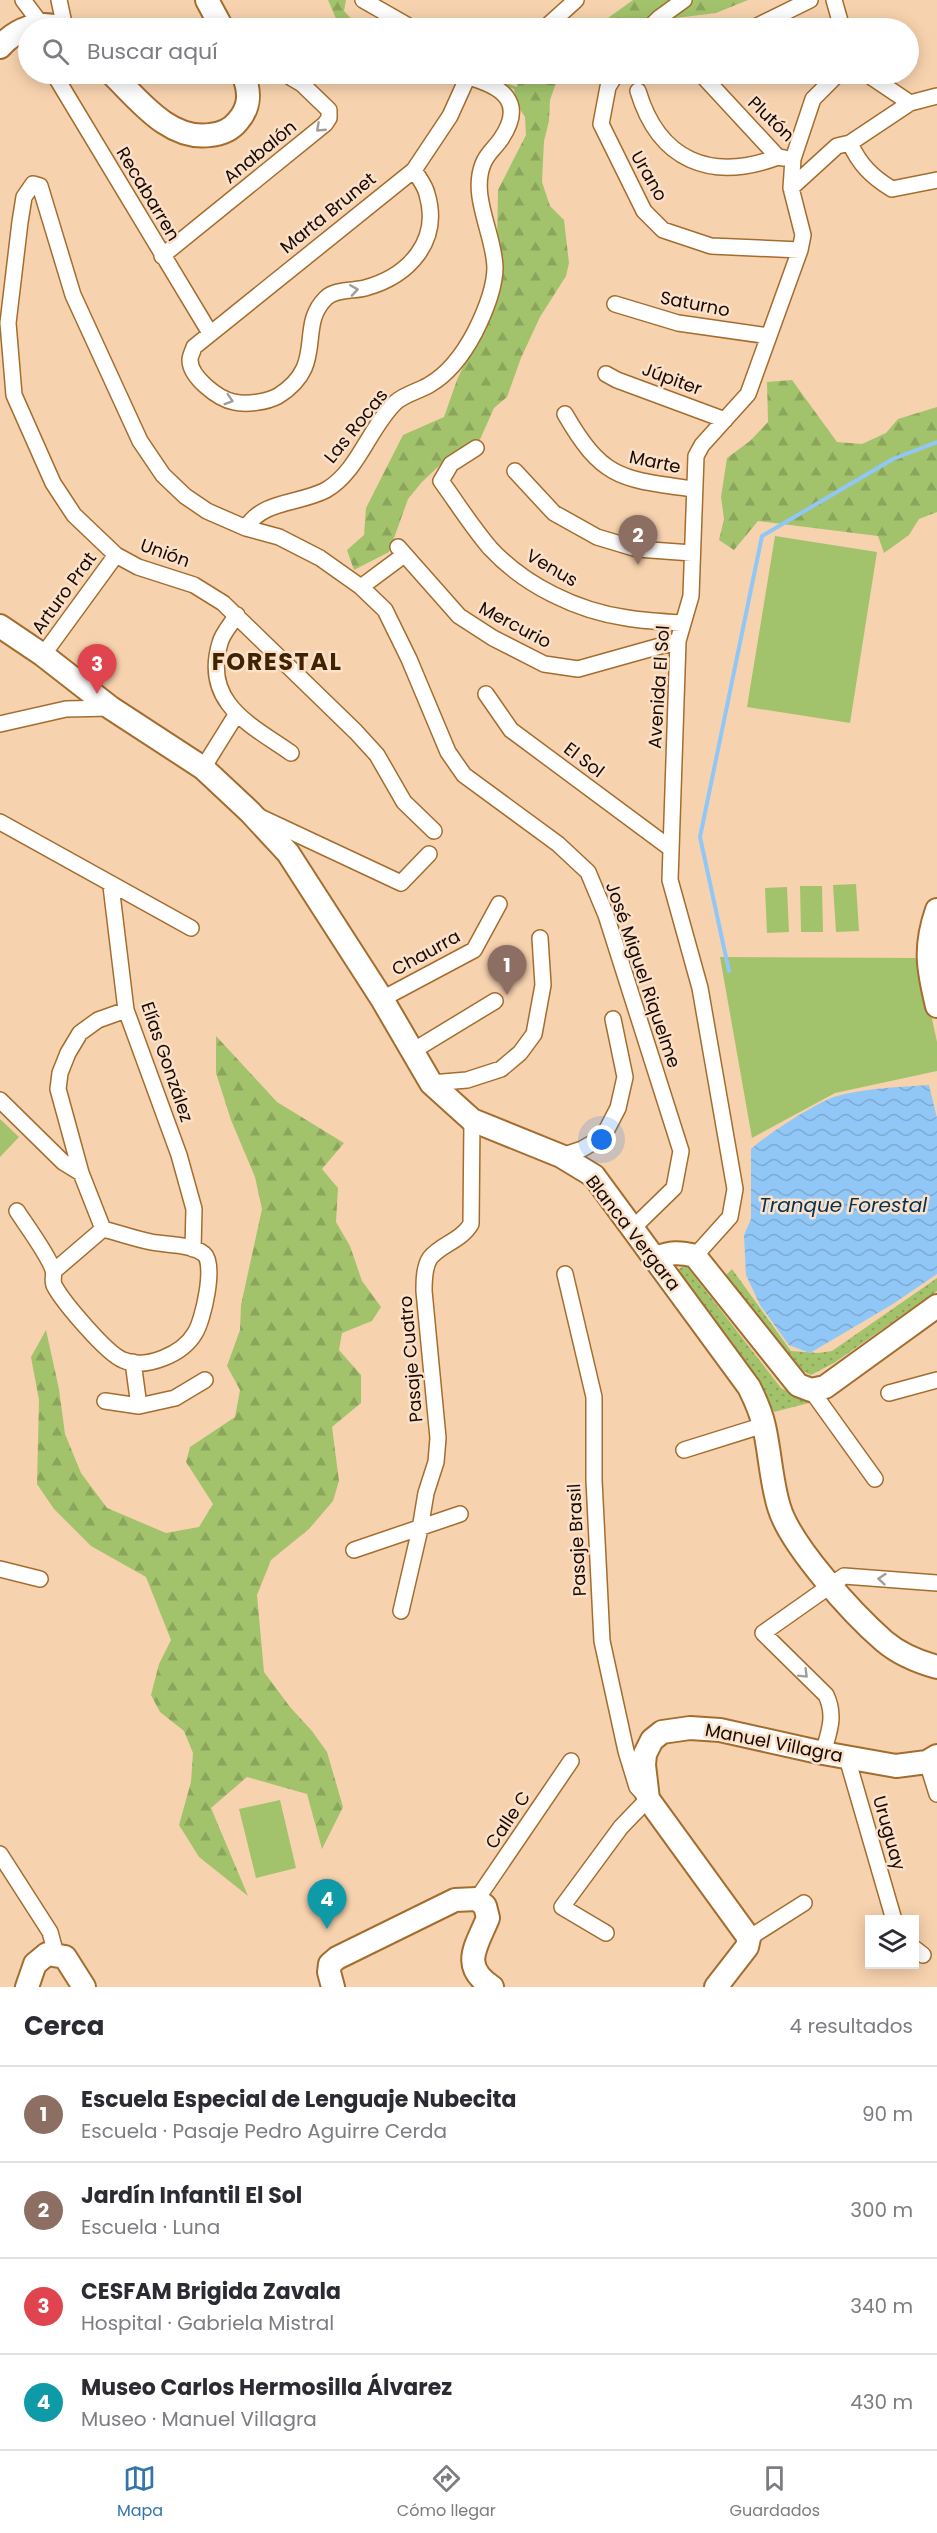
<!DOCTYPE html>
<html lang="es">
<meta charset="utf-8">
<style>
:root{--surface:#fff;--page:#f7f7f7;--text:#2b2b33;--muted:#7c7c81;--line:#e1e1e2;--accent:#3375ab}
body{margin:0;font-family:Poppins,sans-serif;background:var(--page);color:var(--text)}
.controls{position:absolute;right:18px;bottom:18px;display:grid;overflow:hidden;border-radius:0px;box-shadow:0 3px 15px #0003}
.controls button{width:54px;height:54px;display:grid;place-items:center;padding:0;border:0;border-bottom:2px solid var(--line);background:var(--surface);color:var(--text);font:30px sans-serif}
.you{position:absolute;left:602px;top:1140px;width:21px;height:21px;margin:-15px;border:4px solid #fff;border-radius:50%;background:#1a73e8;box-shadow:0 0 0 9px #1a73e833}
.badge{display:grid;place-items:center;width:39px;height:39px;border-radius:50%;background:var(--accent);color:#fff;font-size:20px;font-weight:700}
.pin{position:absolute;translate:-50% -50px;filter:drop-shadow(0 2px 3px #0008)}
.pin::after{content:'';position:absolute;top:32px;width:21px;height:18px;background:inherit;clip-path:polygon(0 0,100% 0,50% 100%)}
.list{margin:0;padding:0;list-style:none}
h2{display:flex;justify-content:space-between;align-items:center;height:78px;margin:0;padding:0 24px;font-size:26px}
h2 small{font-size:20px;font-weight:400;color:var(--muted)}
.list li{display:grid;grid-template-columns:39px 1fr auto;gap:18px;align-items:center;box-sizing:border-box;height:96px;padding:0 24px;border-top:2px solid var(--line)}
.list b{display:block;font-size:22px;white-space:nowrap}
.list p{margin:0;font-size:20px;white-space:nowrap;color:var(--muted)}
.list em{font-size:20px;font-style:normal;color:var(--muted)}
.icon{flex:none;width:33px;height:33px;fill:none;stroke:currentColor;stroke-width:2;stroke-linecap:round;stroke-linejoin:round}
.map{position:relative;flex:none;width:937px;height:1987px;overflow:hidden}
.search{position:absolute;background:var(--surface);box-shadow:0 3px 15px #0003;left:18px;right:18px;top:18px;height:66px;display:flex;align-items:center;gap:15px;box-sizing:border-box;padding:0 21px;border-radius:33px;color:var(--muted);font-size:22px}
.sheet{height:462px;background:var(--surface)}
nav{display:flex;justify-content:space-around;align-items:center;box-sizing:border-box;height:84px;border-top:2px solid var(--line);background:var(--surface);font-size:16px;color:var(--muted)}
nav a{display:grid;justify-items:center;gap:3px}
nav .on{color:var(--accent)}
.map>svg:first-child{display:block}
</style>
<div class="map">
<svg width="937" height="1987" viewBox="0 0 937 1987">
<defs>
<pattern id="grass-dots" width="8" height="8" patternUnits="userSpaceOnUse" patternTransform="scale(1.5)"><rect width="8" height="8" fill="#a2c36c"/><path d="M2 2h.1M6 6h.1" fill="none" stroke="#8ba65c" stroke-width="1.8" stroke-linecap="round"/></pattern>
<pattern id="forest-firs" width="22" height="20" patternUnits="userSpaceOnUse" patternTransform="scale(1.5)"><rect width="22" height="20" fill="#a2c36c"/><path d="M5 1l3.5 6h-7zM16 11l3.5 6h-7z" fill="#8ba65c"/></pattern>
<pattern id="water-waves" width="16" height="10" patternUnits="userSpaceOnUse" patternTransform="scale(1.5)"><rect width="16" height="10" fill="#90c7f7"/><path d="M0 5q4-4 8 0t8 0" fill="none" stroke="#7caad2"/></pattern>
</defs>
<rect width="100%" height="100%" fill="#f7d2ae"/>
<path fill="url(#grass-dots)" d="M 685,1264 L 781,1388 L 809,1403 L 774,1412 L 678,1270 Z
M 732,1269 L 791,1351 L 818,1353 L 832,1351 L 937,1278 L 937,1291 L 834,1363 L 811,1375 L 794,1367 L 722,1279 Z"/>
<path fill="url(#forest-firs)" d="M 328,0 L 346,0 L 344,11 L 360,28 L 340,28 Z
M 633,0 L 748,0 L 716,13 L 652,21 L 634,28 L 594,28 Z
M 474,74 L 484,74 L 517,87 L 519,74 L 563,74 L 558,77 L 550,100 L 549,121 L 544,141 L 542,182 L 550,206 L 564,220 L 569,263 L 566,276 L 540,317 L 521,358 L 507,397 L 494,408 L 478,444 L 439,466 L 422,482 L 408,499 L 389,552 L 354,570 L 347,550 L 364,535 L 366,508 L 403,435 L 444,417 L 457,380 L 496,296 L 498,190 L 526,135 L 525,117 L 516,102 L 514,89 Z
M 792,380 L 837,442 L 862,444 L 886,433 L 898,419 L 937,407 L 937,512 L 919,519 L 909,535 L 884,553 L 878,536 L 758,521 L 734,550 L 719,540 L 724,519 L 721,497 L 727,458 L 750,441 L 768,422 L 767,382 Z
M 216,1036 L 277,1102 L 344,1143 L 322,1169 L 338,1188 L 336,1222 L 350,1246 L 362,1281 L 381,1307 L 372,1321 L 342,1333 L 339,1350 L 361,1375 L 361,1403 L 332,1427 L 339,1481 L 333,1501 L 309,1529 L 271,1560 L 257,1595 L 264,1672 L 290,1707 L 312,1731 L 327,1752 L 343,1807 L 322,1849 L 307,1794 L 247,1777 L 211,1808 L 248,1896 L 199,1857 L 179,1825 L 191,1782 L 193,1753 L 184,1731 L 160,1712 L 151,1695 L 159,1664 L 171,1640 L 146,1577 L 91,1546 L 54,1509 L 37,1484 L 39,1400 L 31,1357 L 46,1330 L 59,1389 L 65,1434 L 81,1473 L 107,1508 L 166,1533 L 199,1527 L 213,1504 L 186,1462 L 190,1447 L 235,1417 L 240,1390 L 227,1366 L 240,1330 L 241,1305 L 262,1209 L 255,1177 L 231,1120 L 216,1073 Z"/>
<path fill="#a2c36c" d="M 775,536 L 877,552 L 850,723 L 747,707 Z
M 856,884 L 859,931 L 836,932 L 833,885 Z
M 800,886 L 822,886 L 823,932 L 801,932 Z
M 787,887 L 789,932 L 767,933 L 765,888 Z
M 720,957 L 919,958 L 937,1042 L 937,1071 L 835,1093 L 752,1138 Z
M 0,1119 L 19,1137 L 0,1157 Z
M 280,1800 L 296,1868 L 256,1878 L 239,1809 Z"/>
<path fill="url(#water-waves)" d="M 929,1085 L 937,1118 L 937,1274 L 893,1304 L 810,1353 L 789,1345 L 760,1305 L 746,1275 L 744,1235 L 751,1219 L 751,1149 C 763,1137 820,1100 837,1096 C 867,1088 899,1087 929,1085 Z"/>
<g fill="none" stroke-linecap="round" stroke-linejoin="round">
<path stroke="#90c7f7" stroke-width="4" d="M 729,971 L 700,837 L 762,536 L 893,459 L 937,442"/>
<g stroke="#a46d2e" stroke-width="18">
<path id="street" d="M 23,0 L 41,24
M 59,0 L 65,28
M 363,0 L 412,28
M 834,0 L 842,28
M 545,28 L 576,0
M 649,28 L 659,18 L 684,0
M 753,28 L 810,0
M 54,74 L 210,333
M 616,74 L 608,87 L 601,124 L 644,211 L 663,230 L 711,246 L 800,250
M 701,74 L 778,157 L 784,158
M 867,74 L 910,103 L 937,96
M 638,91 C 659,161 711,182 778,157
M 850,143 C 859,164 872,177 892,189 L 937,180
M 414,170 C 418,177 425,185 427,194 C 441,241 409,276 365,288 C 354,291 335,289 326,298 C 296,327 328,365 278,396 C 267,402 246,405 234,402 C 218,399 190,377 190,360 C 190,356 193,351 194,347 L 414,170 L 450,116 L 469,74
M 791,188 L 837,146 L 850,143 L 910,103
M 162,256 L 325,124 L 329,118 L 329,110 L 302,84 L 285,74
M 615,304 L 678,323 L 769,336
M 606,374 L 617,380 L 725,420
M 565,414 C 603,480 622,479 693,489
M 476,448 L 451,464 L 441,481 C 457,503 472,527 490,548 C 524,585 577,611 627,618 C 645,621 663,622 682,623
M 515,471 L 554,513 L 597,537 L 637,549 L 692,553
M 246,528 C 262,500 300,504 326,490 C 358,472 370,426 396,402 C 405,394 419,391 429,385 C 450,373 464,353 475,332 C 485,312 495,289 495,267 C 494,234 470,196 483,164 C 487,153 495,148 501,139 C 526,102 502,86 468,77
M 398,547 L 459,616 L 493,638 L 544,664 L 578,669 L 678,641
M 361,587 L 404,555
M 237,615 C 231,624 222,634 220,643 C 202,703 251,725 291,753
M 43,655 L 116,555
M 486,694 L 511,730 L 670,848
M 0,724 L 66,709 L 111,708
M 203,768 L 236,715
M 258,816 L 401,883 L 429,854
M 0,822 L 191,928
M 434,831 L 404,802 L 377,755 L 356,732 L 223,603 L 194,585 L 138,567 L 116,555 L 74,515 L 53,483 L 14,395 L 8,323 L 20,222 L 24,197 L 33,184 L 40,186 L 73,295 L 140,441 L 163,475 L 185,496 L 207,511 L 246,528 L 279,537 L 320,558 L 361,587 L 385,610 L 409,659 L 448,752 L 464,775 L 558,844 L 588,872 L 606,915 L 681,1151 L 674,1188 L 633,1228
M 111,886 L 126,1010 L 179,1155 L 194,1209 L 193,1249
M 382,999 L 474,950 L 499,904
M 411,1052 L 495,1001
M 431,1083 L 467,1080 L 501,1069 L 520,1053 L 534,1034 L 543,985 L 540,938
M 0,1100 L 63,1162 L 81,1173
M 561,1156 L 582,1149 L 603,1137 L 618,1108 L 625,1077 L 613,1019
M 17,1211 C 26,1225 49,1256 53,1270 C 55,1276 51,1281 55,1287 C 64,1303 107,1354 123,1360 C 146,1370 183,1354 195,1333 C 203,1321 216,1264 204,1254 C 192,1244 166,1245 151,1242 C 135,1239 119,1233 103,1229
M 103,1229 L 81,1173 L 58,1089 L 60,1073 L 68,1053 L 80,1033 L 98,1020 L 126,1010
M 695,1256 L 730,1217 L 735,1189 L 700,988 L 670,880 L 678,641 L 691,596 L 696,456 L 702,445 L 748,394 L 800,250 L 803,235 L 791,188 L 793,159 L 813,99 L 838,74
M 54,1271 L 103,1229
M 565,1274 L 594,1397 L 594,1480 L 602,1641 L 626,1751 L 637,1787 L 648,1799 L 621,1827 L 562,1907 L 606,1933
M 133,1362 L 139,1406
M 811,1390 L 875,1479
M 889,1393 L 937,1380
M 105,1401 L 139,1406 L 175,1398 L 205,1380
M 684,1450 L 764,1425
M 354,1550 L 460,1514
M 0,1569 L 40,1579
M 401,1611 L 420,1529 L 426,1493 L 436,1462 L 438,1438 L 424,1291 C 424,1281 424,1267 430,1258 C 441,1244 461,1241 471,1224 L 472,1120
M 823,1753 C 829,1732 836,1716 826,1695 L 763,1633 L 844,1576 L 937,1583
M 847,1758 L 894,1920
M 927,1762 L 937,1794
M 0,1854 L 50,1932 L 56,1954
M 477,1899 L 571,1761
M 749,1938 L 804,1903
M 914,1948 L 923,1955"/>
</g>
<g stroke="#a46d2e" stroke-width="26">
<path id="secondary" d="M 207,0 L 222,28
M 0,47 C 16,29 38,20 62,28
M 112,74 C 138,99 169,141 210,135 C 221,134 231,130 238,121 C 251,106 250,91 243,74
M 0,626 L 43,655 L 111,708 L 203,768 L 250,812 L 288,853 L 382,999 L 431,1083 L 472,1120 L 561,1156 L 594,1176 L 749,1387 C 755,1399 761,1412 764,1426 C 770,1452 771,1481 779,1507 C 790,1545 853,1614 884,1641 C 898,1653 919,1662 937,1667
M 937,910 C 924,947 928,969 937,1006
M 656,1258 C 670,1252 680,1252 695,1256 L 798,1385 L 811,1390 L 825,1387 L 937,1306
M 27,1987 L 35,1964 L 47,1954 L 65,1957 L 84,1987
M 333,1987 L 329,1972 L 330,1964 L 337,1958 L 455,1900 L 477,1899 L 485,1906 L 488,1918 C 476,1947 460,1966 492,1987
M 716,1987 L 747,1947 L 749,1938 L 648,1799 L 644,1765 L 645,1754 L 652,1740 L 662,1732 L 690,1728 L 720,1730 L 823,1753 L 896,1766 L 927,1762 L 937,1756"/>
</g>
<use href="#street" stroke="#fff" stroke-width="15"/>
<use href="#secondary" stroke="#fff" stroke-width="22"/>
</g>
<defs><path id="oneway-chevron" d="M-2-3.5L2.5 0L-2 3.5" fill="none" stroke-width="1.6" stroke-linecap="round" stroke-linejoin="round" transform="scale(1.5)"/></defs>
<g stroke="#a39d99">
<use href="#oneway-chevron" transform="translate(320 128) rotate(137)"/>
<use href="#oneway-chevron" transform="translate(354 290) rotate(-9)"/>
<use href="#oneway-chevron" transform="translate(229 400) rotate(17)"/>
<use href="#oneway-chevron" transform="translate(882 1579) rotate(-175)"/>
<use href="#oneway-chevron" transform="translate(804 1674) rotate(45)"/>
</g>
<g text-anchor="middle" stroke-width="5" stroke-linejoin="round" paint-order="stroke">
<g font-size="18" fill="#190900" stroke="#fae1c9">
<text transform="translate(771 119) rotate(44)" y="6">Plutón</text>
<text transform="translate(260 152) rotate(-39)" y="6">Anabalón</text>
<text transform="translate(649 176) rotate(60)" y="6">Urano</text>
<text transform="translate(148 194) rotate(59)" y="6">Recabarren</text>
<text transform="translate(328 213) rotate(-39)" y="6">Marta Brunet</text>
<text transform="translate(695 304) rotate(11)" y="6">Saturno</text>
<text transform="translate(672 379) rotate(20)" y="6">Júpiter</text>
<text transform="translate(356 426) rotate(-51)" y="6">Las Rocas</text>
<text transform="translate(655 462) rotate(12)" y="6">Marte</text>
<text transform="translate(165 553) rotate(20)" y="6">Unión</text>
<text transform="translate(552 568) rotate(30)" y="6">Venus</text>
<text transform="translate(64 593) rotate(-54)" y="6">Arturo Prat</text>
<text transform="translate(515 625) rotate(28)" y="6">Mercurio</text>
<text transform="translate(659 687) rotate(-86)" y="6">Avenida El Sol</text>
<text transform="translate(584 760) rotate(37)" y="6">El Sol</text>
<text transform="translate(426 953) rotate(-29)" y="6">Chaurra</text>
<text transform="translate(643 975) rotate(71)" y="6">José Miguel Riquelme</text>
<text transform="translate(167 1062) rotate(71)" y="6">Elías González</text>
<text transform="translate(633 1233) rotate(52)" y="6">Blanca Vergara</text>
<text transform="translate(411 1359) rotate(-95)" y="6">Pasaje Cuatro</text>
<text transform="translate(577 1540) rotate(-93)" y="6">Pasaje Brasil</text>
<text transform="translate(774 1743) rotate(11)" y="6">Manuel Villagra</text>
<text transform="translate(508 1820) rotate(-56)" y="6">Calle C</text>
<text transform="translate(889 1833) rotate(74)" y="6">Uruguay</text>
</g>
<g font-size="20" font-style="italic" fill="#063151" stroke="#fae1c9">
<text x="843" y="1212">Tranque Forestal</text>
</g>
<g font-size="24" font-weight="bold" letter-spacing="1.5" fill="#402401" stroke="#fae1c9">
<text x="277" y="670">FORESTAL</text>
</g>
</g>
</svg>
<div class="controls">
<button><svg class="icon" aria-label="layers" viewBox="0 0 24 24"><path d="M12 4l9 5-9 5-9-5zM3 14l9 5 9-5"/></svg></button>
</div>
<div class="you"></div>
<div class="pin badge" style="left:507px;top:995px;background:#8d6e63">1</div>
<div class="pin badge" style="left:638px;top:565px;background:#8d6e63">2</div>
<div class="pin badge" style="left:97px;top:694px;background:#e0444e">3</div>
<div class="pin badge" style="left:327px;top:1929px;background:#0f9aa8">4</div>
<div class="search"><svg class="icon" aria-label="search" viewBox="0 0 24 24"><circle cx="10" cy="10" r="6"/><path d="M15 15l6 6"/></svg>Buscar aquí</div>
</div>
<section class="sheet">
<h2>Cerca<small>4 resultados</small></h2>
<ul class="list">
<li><span class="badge" style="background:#8d6e63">1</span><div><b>Escuela Especial de Lenguaje Nubecita</b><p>Escuela · Pasaje Pedro Aguirre Cerda</p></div><em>90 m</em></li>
<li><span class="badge" style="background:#8d6e63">2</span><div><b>Jardín Infantil El Sol</b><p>Escuela · Luna</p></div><em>300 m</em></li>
<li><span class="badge" style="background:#e0444e">3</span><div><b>CESFAM Brigida Zavala</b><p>Hospital · Gabriela Mistral</p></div><em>340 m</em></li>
<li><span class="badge" style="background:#0f9aa8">4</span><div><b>Museo Carlos Hermosilla Álvarez</b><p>Museo · Manuel Villagra</p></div><em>430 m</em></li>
</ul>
</section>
<nav>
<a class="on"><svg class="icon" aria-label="map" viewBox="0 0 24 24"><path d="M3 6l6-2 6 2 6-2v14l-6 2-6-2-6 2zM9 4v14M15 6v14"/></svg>Mapa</a>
<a><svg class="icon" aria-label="directions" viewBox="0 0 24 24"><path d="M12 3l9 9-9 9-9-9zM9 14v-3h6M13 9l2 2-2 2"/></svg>Cómo llegar</a>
<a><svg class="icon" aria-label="saved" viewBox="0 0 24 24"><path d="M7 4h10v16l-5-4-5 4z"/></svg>Guardados</a>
</nav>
